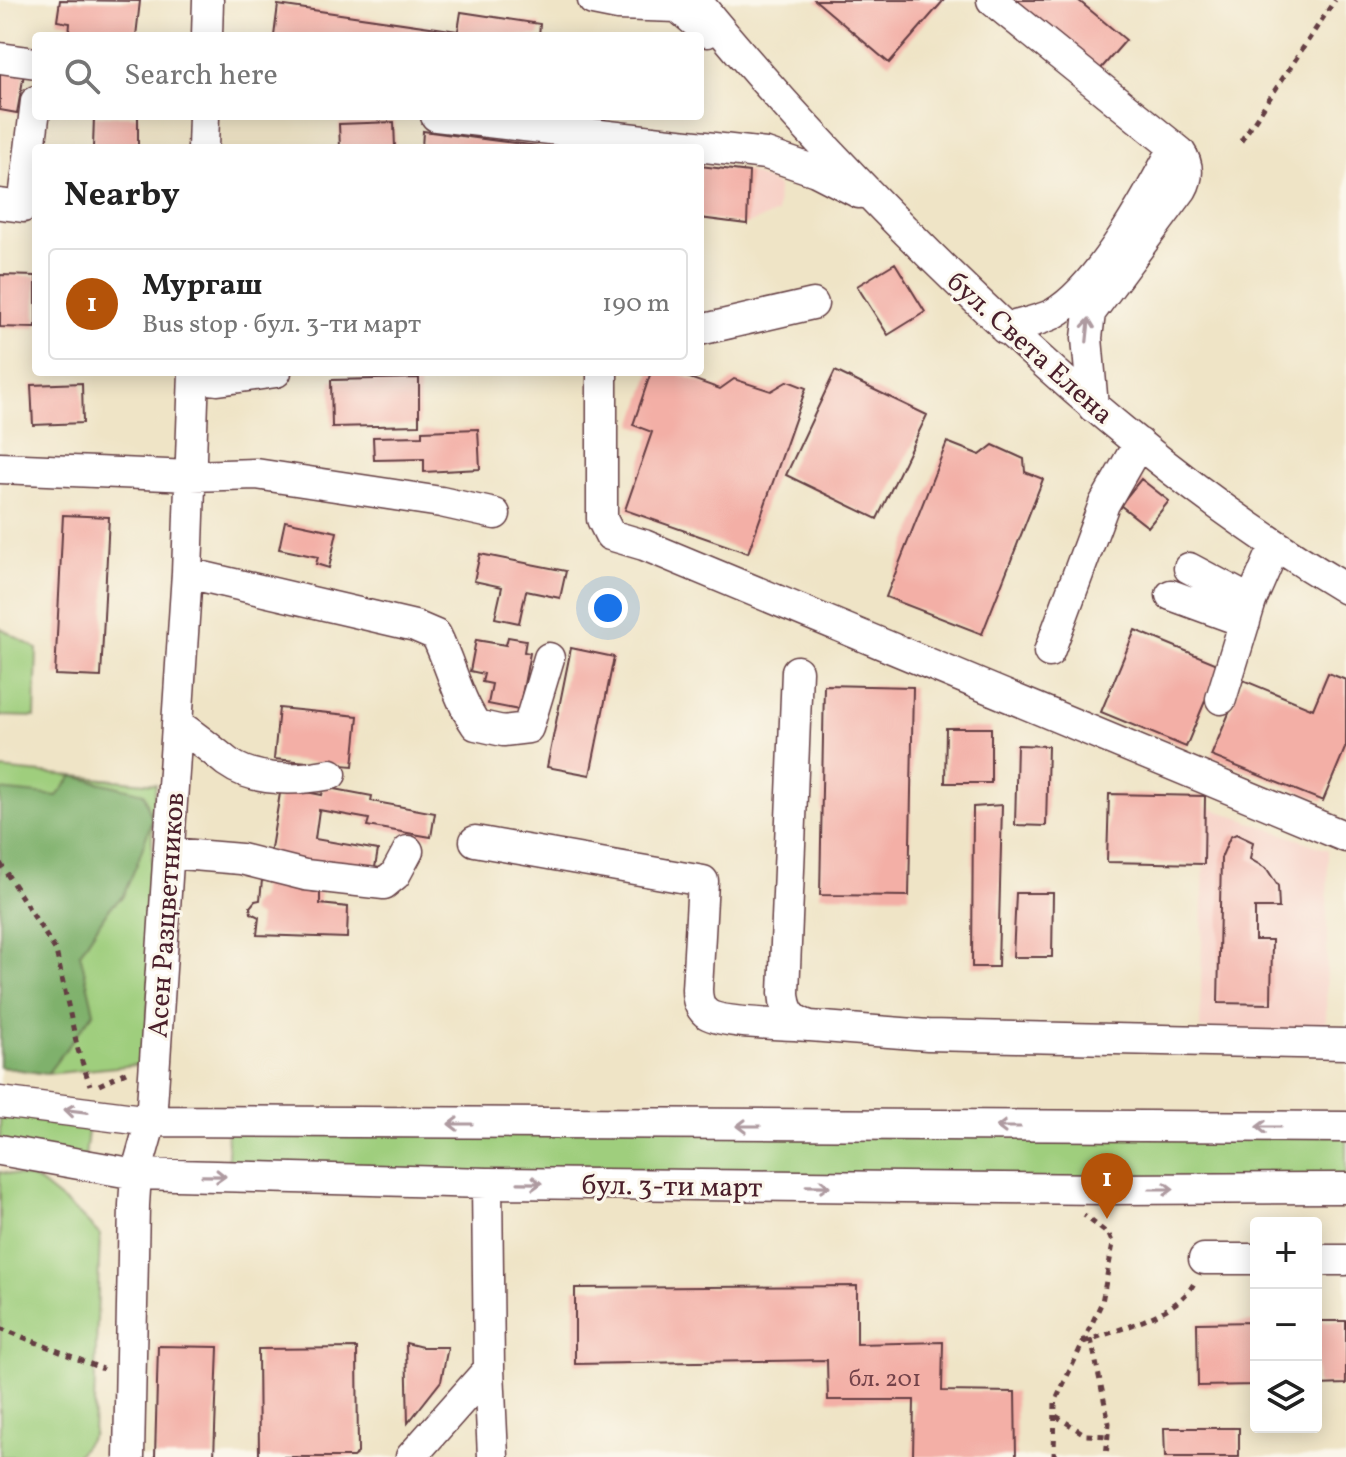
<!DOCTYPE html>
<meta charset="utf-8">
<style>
:root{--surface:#fff;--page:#f2f2f2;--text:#222;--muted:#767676;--line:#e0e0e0;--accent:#b45309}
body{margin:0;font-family:Vollkorn,serif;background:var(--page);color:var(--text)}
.controls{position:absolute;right:24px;bottom:24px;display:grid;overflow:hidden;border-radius:8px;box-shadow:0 4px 20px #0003}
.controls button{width:72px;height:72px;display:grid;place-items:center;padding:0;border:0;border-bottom:2px solid var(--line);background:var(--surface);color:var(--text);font:40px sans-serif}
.you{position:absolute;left:608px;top:608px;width:28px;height:28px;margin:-20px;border:6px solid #fff;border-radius:50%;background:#1a73e8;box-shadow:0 0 0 12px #1a73e833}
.badge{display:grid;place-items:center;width:52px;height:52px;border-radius:50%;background:var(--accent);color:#fff;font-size:26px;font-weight:700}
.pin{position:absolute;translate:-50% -66px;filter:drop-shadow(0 2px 4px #0008)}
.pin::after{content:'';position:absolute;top:42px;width:28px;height:24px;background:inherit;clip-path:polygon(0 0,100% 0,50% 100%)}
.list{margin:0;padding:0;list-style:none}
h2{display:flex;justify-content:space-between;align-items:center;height:104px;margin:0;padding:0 32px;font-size:34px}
h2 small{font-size:26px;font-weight:400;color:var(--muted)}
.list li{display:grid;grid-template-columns:52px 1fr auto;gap:24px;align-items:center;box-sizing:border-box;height:112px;margin:0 16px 16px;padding:0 16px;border:2px solid var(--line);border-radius:8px}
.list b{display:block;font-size:30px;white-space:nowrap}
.list p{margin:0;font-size:26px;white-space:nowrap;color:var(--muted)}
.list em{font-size:26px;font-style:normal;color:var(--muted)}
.icon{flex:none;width:44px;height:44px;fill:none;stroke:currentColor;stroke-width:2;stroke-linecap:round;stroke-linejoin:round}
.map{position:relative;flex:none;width:1346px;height:1457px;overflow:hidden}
.search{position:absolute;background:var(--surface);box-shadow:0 4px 20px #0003;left:32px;top:32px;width:672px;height:88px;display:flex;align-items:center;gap:20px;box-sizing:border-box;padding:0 28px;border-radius:8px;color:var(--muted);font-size:30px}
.panel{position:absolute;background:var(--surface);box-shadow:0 4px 20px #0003;left:32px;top:144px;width:672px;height:232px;border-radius:8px}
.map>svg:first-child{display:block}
</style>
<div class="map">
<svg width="1346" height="1457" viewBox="0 0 1346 1457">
<rect width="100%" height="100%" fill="#fbf7ec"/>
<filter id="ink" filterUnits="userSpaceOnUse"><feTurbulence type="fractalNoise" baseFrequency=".0125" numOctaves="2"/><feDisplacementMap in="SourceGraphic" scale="16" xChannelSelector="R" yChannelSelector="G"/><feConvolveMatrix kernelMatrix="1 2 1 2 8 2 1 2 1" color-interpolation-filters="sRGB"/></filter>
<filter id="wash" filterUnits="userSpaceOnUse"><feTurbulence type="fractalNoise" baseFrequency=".006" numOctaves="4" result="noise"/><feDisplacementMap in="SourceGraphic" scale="32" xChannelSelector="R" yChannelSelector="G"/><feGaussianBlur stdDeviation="1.8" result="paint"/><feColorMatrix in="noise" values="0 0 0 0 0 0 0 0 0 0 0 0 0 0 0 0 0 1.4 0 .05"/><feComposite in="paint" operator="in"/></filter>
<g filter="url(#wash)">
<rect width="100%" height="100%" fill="#efe4c6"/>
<path fill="#f7d1c7" d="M 749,172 L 778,186 L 777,213 L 747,224 Z
M 1205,806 L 1328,850 L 1326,1032 L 1200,1029 Z"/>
<path fill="#9fce7d" stroke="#747654" stroke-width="2" d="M 0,628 L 37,649 L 35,717 L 0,716 Z
M 0,769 L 156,784 L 152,820 L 152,935 L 145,1064 L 47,1074 L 0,1067 Z
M 0,1102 L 90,1113 L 84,1166 L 0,1149 Z
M 227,1122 L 1346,1127 L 1346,1187 L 229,1176 Z
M 0,1172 L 35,1179 L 79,1214 L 100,1235 L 93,1434 L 76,1457 L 0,1457 Z"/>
<path fill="#7fb16c" stroke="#64684c" stroke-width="2" d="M 73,776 L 144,793 L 152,820 L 137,864 L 123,896 L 108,910 L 80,953 L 94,1012 L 47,1074 L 0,1067 L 0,790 L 57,796 Z"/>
<g id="blocks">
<path fill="#f3afa6" d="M 60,0 L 140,1 L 136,36 L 69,36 L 70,23 L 57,21 Z
M 815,0 L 944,0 L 889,63 Z
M 1011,0 L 1078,0 L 1126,40 L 1098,72 Z
M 278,5 L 458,31 L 461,12 L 540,24 L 539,36 L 274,36 Z
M 0,70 L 24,74 L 17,113 L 0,110 Z
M 94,116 L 138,116 L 138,148 L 93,148 Z
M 394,122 L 395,148 L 340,148 L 339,124 Z
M 423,131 L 537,146 L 537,148 L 422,148 Z
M 700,166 L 749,172 L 747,224 L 700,218 Z
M 895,263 L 925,312 L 888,335 L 857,286 Z
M 0,275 L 36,276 L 36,328 L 0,327 Z
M 835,371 L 927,415 L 877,519 L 786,475 Z
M 651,372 L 673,372 L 720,389 L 734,379 L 771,391 L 788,381 L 806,388 L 748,553 L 625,510 L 652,432 L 633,425 Z
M 419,378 L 419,425 L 332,427 L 331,380 Z
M 82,383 L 83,423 L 33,425 L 31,385 Z
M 478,429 L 480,469 L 424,472 L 424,459 L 374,460 L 373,437 L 422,436 L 422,431 Z
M 947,442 L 980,455 L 993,445 L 1024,459 L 1025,472 L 1043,479 L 982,634 L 886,597 Z
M 1141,479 L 1169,501 L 1148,527 L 1120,505 Z
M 63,515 L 109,517 L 101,677 L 55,675 Z
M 285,521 L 337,532 L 329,568 L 316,564 L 318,557 L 279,549 Z
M 480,554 L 566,571 L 560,598 L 526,591 L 519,623 L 495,618 L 502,587 L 474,581 Z
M 1135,630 L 1220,665 L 1186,747 L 1101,712 Z
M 508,637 L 526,640 L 524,652 L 530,653 L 519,710 L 488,704 L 492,684 L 482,682 L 484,674 L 470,671 L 476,640 L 506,645 Z
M 571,648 L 614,657 L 590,775 L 547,767 Z
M 1328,673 L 1346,680 L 1346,746 L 1323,801 L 1211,756 L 1243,680 L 1313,709 Z
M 824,685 L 913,687 L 909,896 L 820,895 Z
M 279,708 L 358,716 L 353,766 L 274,759 Z
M 946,728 L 991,728 L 991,783 L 945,783 Z
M 1017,745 L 1048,746 L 1046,826 L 1015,825 Z
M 281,787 L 322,795 L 324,787 L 372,796 L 371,801 L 435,813 L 431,837 L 367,826 L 369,819 L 319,810 L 315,839 L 378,850 L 373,879 L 269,861 Z
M 1109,794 L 1205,796 L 1204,864 L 1107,862 Z
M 1002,805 L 998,967 L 972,967 L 973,807 Z
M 1236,834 L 1253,842 L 1250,859 L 1267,869 L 1278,886 L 1279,908 L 1255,908 L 1255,940 L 1272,940 L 1271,1004 L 1218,1003 L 1221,858 L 1230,837 Z
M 262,880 L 320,893 L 320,904 L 348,907 L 347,938 L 257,935 L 259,917 L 251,913 L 250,907 L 255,901 L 260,900 Z
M 1016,893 L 1053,893 L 1052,957 L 1013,957 Z
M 857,1286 L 857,1344 L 943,1342 L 942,1391 L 1015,1392 L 1016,1457 L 913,1457 L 914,1400 L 828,1400 L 827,1360 L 575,1364 L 575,1288 Z
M 1316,1321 L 1346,1321 L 1346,1384 L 1316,1385 Z
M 1256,1322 L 1256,1385 L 1198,1386 L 1197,1323 Z
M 406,1343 L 422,1347 L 448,1347 L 441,1381 L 408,1423 Z
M 158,1346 L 218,1347 L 214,1457 L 155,1457 Z
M 357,1348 L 358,1453 L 353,1457 L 259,1457 L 258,1349 Z
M 1164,1428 L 1239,1428 L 1239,1457 L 1165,1457 Z"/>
</g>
</g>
<g filter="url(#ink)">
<use href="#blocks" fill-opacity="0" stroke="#633d42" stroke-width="2"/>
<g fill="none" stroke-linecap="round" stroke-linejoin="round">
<g stroke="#633d42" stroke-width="33">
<path id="minor" d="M 593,0 L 618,5 L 677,7
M 669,0 L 707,32
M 696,0 C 769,90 848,174 930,255 C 1057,380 1192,498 1346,589
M 992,0 L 1180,152 C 1189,165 1189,176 1182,189 L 1090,313 L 1087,338 L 1093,407
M 207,36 L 208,0
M 0,58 L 36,63
M 436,116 L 766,154 L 816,171 L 859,193
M 203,148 L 204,116
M 0,204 L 23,207 L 36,101
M 1005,329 C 1020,324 1039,321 1053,314 C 1099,288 1149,195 1174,148
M 700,330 L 813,304
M 602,372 L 602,519 L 610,535 L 644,545 L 1346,837
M 194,377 L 218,380 L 276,372
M 0,468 L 191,476 L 256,474 L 441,502 L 495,514
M 1189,568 L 1251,601
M 187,573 L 415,626 L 436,635 C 451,665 457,697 476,725 L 503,731 L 528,728 L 549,658
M 1171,595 L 1245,622
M 1049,652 L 1104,504 L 1139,443
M 797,671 L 784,993 C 785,1011 792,1021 810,1026 L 928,1035 L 1346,1044
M 1221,699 L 1251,601 L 1275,546
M 177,724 C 195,736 211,749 227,762 C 256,783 299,780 331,774
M 475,841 L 703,881 L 697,989 C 697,998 699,1007 706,1013 C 719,1024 789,1024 809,1026
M 169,853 L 241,859 L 305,875 L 384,884 L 395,875 L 408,851
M 0,1102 L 151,1121 L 1346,1127
M 0,1150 L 136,1174 L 487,1183 L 1107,1189 L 1346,1188
M 487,1183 L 489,1369 L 493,1457
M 1204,1259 L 1256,1259
M 1316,1260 L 1346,1260
M 129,1457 L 134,1205 L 136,1174 L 151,1121 L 187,573 L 194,372
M 411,1457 L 489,1369"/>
</g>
<path stroke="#633d42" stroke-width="5" stroke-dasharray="6 6" stroke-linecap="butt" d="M 1241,141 L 1335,0
M 0,863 L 56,951 L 78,1050 L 90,1085
M 99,1085 L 126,1072
M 0,1328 L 103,1369
M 1091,1339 L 1109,1423 L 1106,1457
M 1084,1342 C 1117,1329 1180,1315 1195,1281
M 1056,1416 L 1086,1435 L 1108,1436
M 1054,1457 L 1055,1402 L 1102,1302 L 1113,1244 L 1109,1235 L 1084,1215"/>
<use href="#minor" stroke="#fff" stroke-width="30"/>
</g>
<defs><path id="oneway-shaft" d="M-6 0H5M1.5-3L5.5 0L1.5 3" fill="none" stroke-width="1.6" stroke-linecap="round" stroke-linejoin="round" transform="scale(2)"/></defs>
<g stroke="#ae9aa0">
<use href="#oneway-shaft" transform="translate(1088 330) rotate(-84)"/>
<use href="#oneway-shaft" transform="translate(76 1111) rotate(-173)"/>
<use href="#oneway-shaft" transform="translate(460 1124) rotate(-180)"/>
<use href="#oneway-shaft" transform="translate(748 1126) rotate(-180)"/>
<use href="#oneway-shaft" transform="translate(1008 1127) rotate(-180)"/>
<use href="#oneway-shaft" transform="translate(1268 1127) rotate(-180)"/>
<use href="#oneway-shaft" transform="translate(214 1176) rotate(1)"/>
<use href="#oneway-shaft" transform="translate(530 1183) rotate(1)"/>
<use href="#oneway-shaft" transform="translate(818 1186) rotate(1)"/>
<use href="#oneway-shaft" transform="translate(1162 1189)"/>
</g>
</g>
<g text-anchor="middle" stroke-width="6" stroke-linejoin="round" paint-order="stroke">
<g font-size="24" fill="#74434a">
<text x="885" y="1386">бл. 201</text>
</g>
<g font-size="28" fill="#4a1f2b" stroke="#fbf7ec">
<text transform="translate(1031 347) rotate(42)" y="10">бул. Света Елена</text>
<text transform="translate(165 915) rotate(-86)" y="10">Асен Разцветников</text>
<text transform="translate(672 1185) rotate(1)" y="10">бул. 3-ти март</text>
</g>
</g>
</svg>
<div class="controls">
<button>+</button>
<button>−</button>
<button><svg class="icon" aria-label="layers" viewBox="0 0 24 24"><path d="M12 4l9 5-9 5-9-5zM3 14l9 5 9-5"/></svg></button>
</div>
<div class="you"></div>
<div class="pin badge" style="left:1107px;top:1219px">1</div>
<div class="search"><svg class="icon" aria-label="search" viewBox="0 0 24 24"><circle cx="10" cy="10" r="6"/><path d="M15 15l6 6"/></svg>Search here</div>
<section class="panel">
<h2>Nearby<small></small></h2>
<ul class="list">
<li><span class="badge">1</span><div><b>Мургаш</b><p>Bus stop · бул. 3-ти март</p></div><em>190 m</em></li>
</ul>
</section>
</div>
